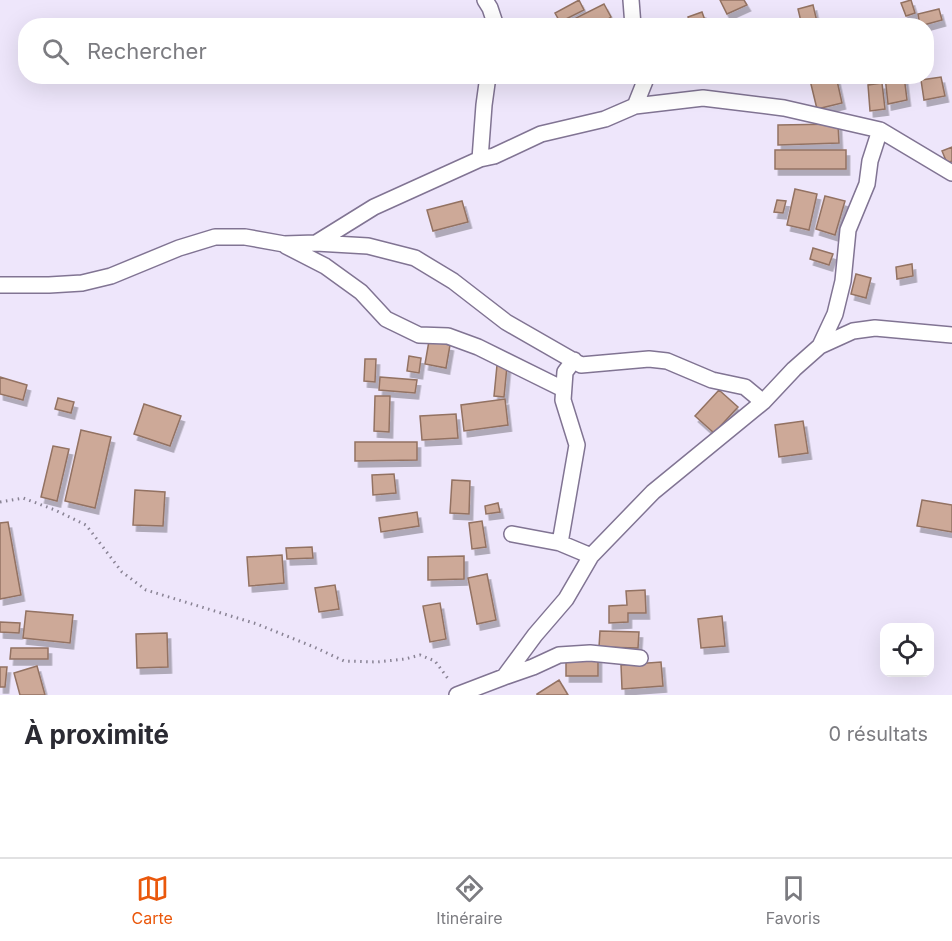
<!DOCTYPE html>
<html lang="fr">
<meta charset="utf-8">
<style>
:root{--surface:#fff;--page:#f7f7f7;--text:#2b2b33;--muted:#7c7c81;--line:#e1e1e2;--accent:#ea580c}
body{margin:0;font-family:Inter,sans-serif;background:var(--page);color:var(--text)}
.controls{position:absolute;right:18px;bottom:18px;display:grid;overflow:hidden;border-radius:12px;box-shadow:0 6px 24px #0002}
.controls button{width:54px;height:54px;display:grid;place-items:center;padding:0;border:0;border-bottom:2px solid var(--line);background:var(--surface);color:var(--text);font:30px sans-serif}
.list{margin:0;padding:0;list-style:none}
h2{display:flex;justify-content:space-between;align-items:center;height:78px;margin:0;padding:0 24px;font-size:26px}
h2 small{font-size:20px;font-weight:400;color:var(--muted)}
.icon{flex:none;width:33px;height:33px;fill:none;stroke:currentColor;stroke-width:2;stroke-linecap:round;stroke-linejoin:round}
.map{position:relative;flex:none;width:952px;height:695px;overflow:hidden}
.search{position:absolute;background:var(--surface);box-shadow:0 6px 24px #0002;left:18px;right:18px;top:18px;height:66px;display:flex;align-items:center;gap:15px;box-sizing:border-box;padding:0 21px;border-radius:24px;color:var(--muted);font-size:22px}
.sheet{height:162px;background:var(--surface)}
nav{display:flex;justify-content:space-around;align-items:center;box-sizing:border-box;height:84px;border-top:2px solid var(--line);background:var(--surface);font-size:16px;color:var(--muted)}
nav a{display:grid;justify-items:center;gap:3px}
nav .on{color:var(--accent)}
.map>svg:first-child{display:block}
</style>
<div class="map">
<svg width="952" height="695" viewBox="0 0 952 695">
<defs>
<filter id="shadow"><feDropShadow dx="3.5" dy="6" stdDeviation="0" flood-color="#0004"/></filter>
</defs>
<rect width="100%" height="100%" fill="#eee6fb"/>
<path fill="#cda998" stroke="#937262" stroke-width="1.5" filter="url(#shadow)" d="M 579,0 L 584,10 L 560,22 L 555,13 Z
M 720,0 L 744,0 L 747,5 L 727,14 Z
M 911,0 L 915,13 L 906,16 L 901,3 Z
M 604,4 L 611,17 L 605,21 L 607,26 L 577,26 L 574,19 Z
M 813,5 L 818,26 L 802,26 L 798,9 Z
M 939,9 L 942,20 L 920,26 L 918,14 Z
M 702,12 L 706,23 L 691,26 L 688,17 Z
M 809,76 L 836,76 L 842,103 L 817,109 Z
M 885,76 L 904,76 L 907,100 L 888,104 Z
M 941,77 L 945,96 L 924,100 L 921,80 Z
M 882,83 L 885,109 L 870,111 L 868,85 Z
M 838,124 L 839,143 L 778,145 L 778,125 Z
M 952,147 L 952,161 L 947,163 L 942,151 Z
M 775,150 L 846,150 L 846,169 L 775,169 Z
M 795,189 L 817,194 L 809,230 L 787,225 Z
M 825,196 L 845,201 L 835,235 L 816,229 Z
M 777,200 L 786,201 L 783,213 L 774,212 Z
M 462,201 L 468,222 L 433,231 L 427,210 Z
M 813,248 L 833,254 L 829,265 L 810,259 Z
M 912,264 L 913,276 L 897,279 L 896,267 Z
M 856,274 L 871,278 L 866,298 L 851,294 Z
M 429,341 L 450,345 L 446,368 L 425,364 Z
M 409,356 L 421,358 L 419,373 L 407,371 Z
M 365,359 L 376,359 L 375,382 L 364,381 Z
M 497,365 L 507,366 L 504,397 L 494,396 Z
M 0,377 L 27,385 L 23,400 L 0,394 Z
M 380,377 L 417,380 L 415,393 L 379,390 Z
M 719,390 L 738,407 L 714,433 L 695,416 Z
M 375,396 L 390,396 L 389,432 L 374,431 Z
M 58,398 L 74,402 L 71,413 L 55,409 Z
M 505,399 L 508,425 L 464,431 L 461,405 Z
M 144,404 L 181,416 L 170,446 L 134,434 Z
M 456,414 L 458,438 L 422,440 L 420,416 Z
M 803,421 L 808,453 L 779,457 L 775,425 Z
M 81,430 L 111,437 L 95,508 L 65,501 Z
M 355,442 L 417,442 L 417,460 L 355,461 Z
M 53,446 L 69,449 L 57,501 L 41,497 Z
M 394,474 L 396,493 L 373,495 L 372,475 Z
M 452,480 L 470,481 L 469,514 L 450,513 Z
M 135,490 L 165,492 L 163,526 L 133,525 Z
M 922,500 L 952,505 L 952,532 L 917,526 Z
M 498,503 L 500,512 L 486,514 L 485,506 Z
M 417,512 L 419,526 L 381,532 L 379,518 Z
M 482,521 L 486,547 L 472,549 L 469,523 Z
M 8,522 L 21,595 L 0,599 L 0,523 Z
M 312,547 L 313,558 L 287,559 L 286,548 Z
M 282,555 L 284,583 L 249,586 L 247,557 Z
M 464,556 L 464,579 L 428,580 L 428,557 Z
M 487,574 L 496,620 L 477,624 L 468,578 Z
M 335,585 L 339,609 L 319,612 L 315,588 Z
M 645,590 L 646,613 L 628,613 L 628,622 L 609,623 L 609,606 L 627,605 L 626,591 Z
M 440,603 L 446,639 L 430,642 L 423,606 Z
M 26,611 L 73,615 L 70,643 L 23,638 Z
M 722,616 L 725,646 L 701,648 L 698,619 Z
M 0,622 L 20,623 L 19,633 L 0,632 Z
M 600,631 L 639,632 L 638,648 L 599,647 Z
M 167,633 L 168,667 L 137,668 L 136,634 Z
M 11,648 L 48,648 L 48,659 L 10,659 Z
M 566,656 L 598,656 L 598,676 L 566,676 Z
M 661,662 L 663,686 L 622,689 L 621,665 Z
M 37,666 L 45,695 L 20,695 L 14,673 Z
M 0,667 L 7,667 L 5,687 L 0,687 Z
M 559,680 L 568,695 L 537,695 L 537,694 Z"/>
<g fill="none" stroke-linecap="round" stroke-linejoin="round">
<g stroke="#817493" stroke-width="18">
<path id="minor" d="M 485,0 L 490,8 L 496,26
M 631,0 L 633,26
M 635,106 L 647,76
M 480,159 L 484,105 L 488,76
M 316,243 L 368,246 L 415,258 L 453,281 L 506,322 L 581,365 L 649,359 L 667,361 L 712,380 L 745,387 L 763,402
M 286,246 L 325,266 L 361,292 L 386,319 L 419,335 L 448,336 L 478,347 L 563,389
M 0,285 L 49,285 L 82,283 L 111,276 L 179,248 L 215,237 L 245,237 L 284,244 L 316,243 L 374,207 L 480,159 L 494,156 L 541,134 L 605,119 L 635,106 L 703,98 L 784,108 L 880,130 L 952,173
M 820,346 L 835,314 L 843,281 L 848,230 L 867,184 L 870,161 L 880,130
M 574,360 L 565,372 L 563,400 L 577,445 L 560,543 L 591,556
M 512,534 L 560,543
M 504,677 L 533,667 L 559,655 L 590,653 L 640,658
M 457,695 L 504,677 L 535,635 L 566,599 L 591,556 L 653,492 L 763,402 L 794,369 L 820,346 L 853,331 L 875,328 L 952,335"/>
</g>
<path stroke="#898394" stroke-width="3" stroke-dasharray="1.5 4.5" stroke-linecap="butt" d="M 0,502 L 23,498 L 55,510 L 86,525 L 122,572 L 146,590 L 257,624 L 314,647 L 344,661 L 377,662 L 405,659 L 420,655 L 435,661 L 449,680"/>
<use href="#minor" stroke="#fff" stroke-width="15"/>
</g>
</svg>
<div class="controls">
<button><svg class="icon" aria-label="locate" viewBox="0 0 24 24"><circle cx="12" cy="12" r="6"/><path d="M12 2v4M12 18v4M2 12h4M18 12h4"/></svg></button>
</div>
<div class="search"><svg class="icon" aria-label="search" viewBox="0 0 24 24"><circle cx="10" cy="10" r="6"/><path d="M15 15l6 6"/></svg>Rechercher</div>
</div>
<section class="sheet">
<h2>À proximité<small>0 résultats</small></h2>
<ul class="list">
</ul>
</section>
<nav>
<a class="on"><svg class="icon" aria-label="map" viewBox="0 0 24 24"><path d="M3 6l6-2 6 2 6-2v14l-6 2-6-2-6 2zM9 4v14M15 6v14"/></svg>Carte</a>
<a><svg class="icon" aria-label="directions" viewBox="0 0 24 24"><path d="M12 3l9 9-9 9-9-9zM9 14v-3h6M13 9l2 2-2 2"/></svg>Itinéraire</a>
<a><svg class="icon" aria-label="saved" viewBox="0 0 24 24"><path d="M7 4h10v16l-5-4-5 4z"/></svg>Favoris</a>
</nav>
